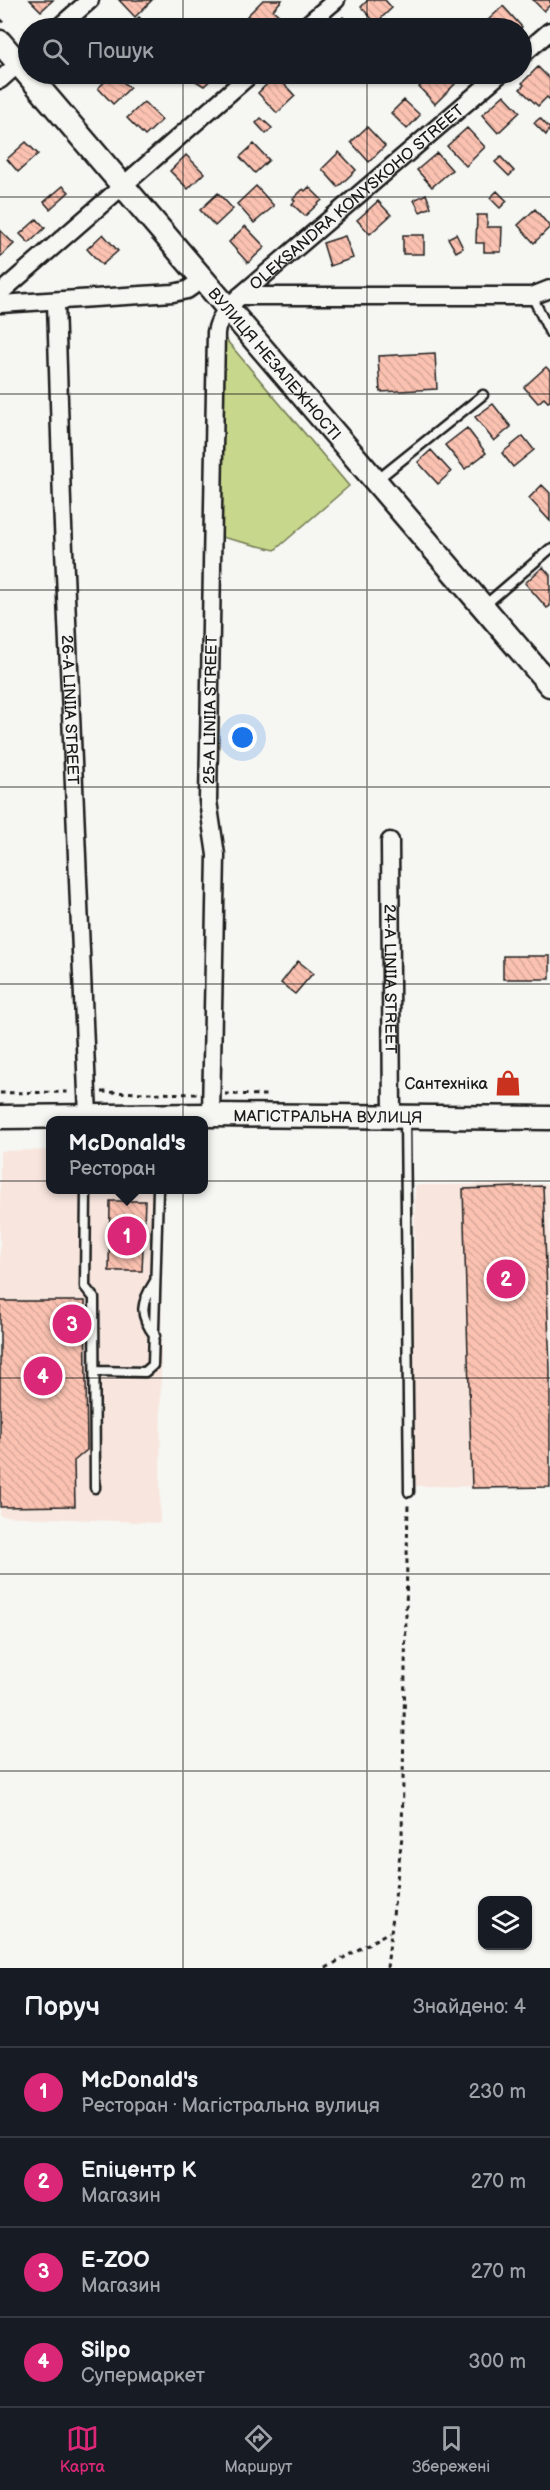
<!DOCTYPE html>
<html lang="uk">
<meta charset="utf-8">
<style>
:root{--surface:#171b24;--page:#20242c;--text:#f1f3f6;--muted:#9ea1a6;--line:#363941;--accent:#db2777}
body{margin:0;font-family:"Balsamiq Sans",sans-serif;background:var(--page);color:var(--text)}
.controls{position:absolute;right:18px;bottom:18px;display:grid;overflow:hidden;border-radius:12px;box-shadow:0 2px 4px #0004}
.controls button{width:54px;height:54px;display:grid;place-items:center;padding:0;border:0;border-bottom:2px solid var(--line);background:var(--surface);color:var(--text);font:30px sans-serif}
.you{position:absolute;left:243px;top:738px;width:21px;height:21px;margin:-15px;border:4px solid #fff;border-radius:50%;background:#1a73e8;box-shadow:0 0 0 9px #1a73e833}
.badge{display:grid;place-items:center;width:39px;height:39px;border-radius:50%;background:var(--accent);color:#fff;font-size:20px;font-weight:700}
.pin{position:absolute;translate:-50% -50%;border:3px solid #fff;box-shadow:0 2px 6px #0006}
.popup{position:absolute;left:46px;top:1116px;width:162px;height:78px;box-sizing:border-box;display:grid;place-content:center;border-radius:12px;background:var(--surface);filter:drop-shadow(0 2px 4px #0005);font-size:20px;white-space:nowrap;color:var(--muted)}
.popup b{font-size:22px;color:var(--text)}
.popup::after{content:'';position:absolute;left:50%;top:100%;margin-left:-12px;border:12px solid transparent;border-top-color:var(--surface)}
.list{margin:0;padding:0;list-style:none}
h2{display:flex;justify-content:space-between;align-items:center;height:78px;margin:0;padding:0 24px;font-size:26px}
h2 small{font-size:20px;font-weight:400;color:var(--muted)}
.list li{display:grid;grid-template-columns:39px 1fr auto;gap:18px;align-items:center;box-sizing:border-box;height:90px;padding:0 24px;border-top:2px solid var(--line)}
.list b{display:block;font-size:22px;white-space:nowrap}
.list p{margin:0;font-size:20px;white-space:nowrap;color:var(--muted)}
.list em{font-size:20px;font-style:normal;color:var(--muted)}
.icon{flex:none;width:33px;height:33px;fill:none;stroke:currentColor;stroke-width:2;stroke-linecap:round;stroke-linejoin:round}
.map{position:relative;flex:none;width:550px;height:1968px;overflow:hidden}
.search{position:absolute;background:var(--surface);box-shadow:0 2px 4px #0004;left:18px;right:18px;top:18px;height:66px;display:flex;align-items:center;gap:15px;box-sizing:border-box;padding:0 21px;border-radius:33px;color:var(--muted);font-size:22px}
.sheet{height:438px;background:var(--surface)}
nav{display:flex;justify-content:space-around;align-items:center;box-sizing:border-box;height:84px;border-top:2px solid var(--line);background:var(--surface);font-size:16px;color:var(--muted)}
nav a{display:grid;justify-items:center;gap:3px}
nav .on{color:var(--accent)}
.map>svg:first-child{display:block}
</style>
<div class="map">
<svg width="550" height="1968" viewBox="0 0 550 1968">
<defs>
<pattern id="building-back-hatch" width="6" height="6" patternUnits="userSpaceOnUse" patternTransform="scale(1.5)"><rect width="6" height="6" fill="#fbc2b1"/><path d="M-1 5l2 2M0 0l6 6M5-1l2 2" fill="none" stroke="#d7a698"/></pattern>
</defs>
<rect width="100%" height="100%" fill="#f6f6f2"/>
<filter id="ink" filterUnits="userSpaceOnUse"><feTurbulence type="fractalNoise" baseFrequency=".0167" numOctaves="2"/><feDisplacementMap in="SourceGraphic" scale="12" xChannelSelector="R" yChannelSelector="G"/><feConvolveMatrix kernelMatrix="1 2 1 2 8 2 1 2 1" color-interpolation-filters="sRGB"/></filter>
<g filter="url(#ink)">
<path fill="#f8e6de" d="M 50,1150 L 51,1190 L 162,1190 L 160,1523 L 0,1516 L 0,1151 Z
M 550,1184 L 550,1487 L 412,1486 L 415,1185 Z"/>
<path fill="#c7d88c" stroke="#727a54" stroke-width="1.5" d="M 222,335 L 349,486 L 275,550 L 221,537 Z"/>
<path fill="url(#building-back-hatch)" stroke="#1c1c1c" stroke-width="1.5" d="M 30,0 L 53,0 L 41,11 Z
M 119,0 L 152,0 L 135,17 Z
M 263,0 L 282,0 L 273,10 L 281,17 L 270,28 L 260,28 L 247,16 Z
M 368,0 L 385,0 L 392,8 L 376,23 L 361,7 Z
M 533,0 L 550,0 L 550,5 L 544,11 Z
M 503,6 L 522,27 L 521,28 L 490,28 L 485,23 Z
M 139,17 L 150,28 L 132,28 L 129,26 Z
M 343,17 L 353,28 L 331,28 Z
M 538,67 L 550,79 L 550,100 L 547,97 L 538,106 L 520,89 L 524,85 L 522,83 Z
M 113,74 L 130,88 L 113,104 L 98,88 Z
M 191,74 L 217,74 L 204,86 L 189,77 Z
M 434,74 L 444,74 L 455,84 L 435,104 L 419,87 Z
M 276,75 L 295,96 L 277,113 L 258,93 Z
M 504,95 L 520,112 L 498,133 L 482,115 Z
M 404,100 L 420,115 L 407,129 L 391,113 Z
M 144,102 L 162,120 L 145,136 L 127,118 Z
M 261,118 L 272,128 L 266,134 L 256,123 Z
M 540,118 L 550,129 L 546,135 L 534,123 Z
M 367,127 L 385,146 L 369,162 L 351,142 Z
M 467,128 L 485,147 L 466,166 L 447,146 Z
M 26,142 L 38,154 L 18,172 L 7,159 Z
M 254,144 L 269,160 L 255,173 L 240,157 Z
M 339,152 L 356,170 L 338,187 L 322,169 Z
M 437,153 L 452,170 L 432,187 L 417,170 Z
M 186,155 L 204,173 L 188,189 L 170,171 Z
M 501,157 L 514,171 L 509,176 L 495,162 Z
M 63,186 L 69,192 L 50,209 L 44,202 Z
M 256,186 L 274,206 L 254,223 L 237,204 Z
M 309,187 L 322,200 L 305,216 L 292,204 L 295,201 L 293,199 L 303,189 L 305,191 Z
M 497,191 L 507,201 L 500,208 L 490,198 Z
M 218,193 L 233,209 L 215,226 L 200,210 Z
M 426,194 L 431,207 L 420,212 L 414,200 Z
M 378,201 L 391,215 L 370,234 L 357,220 Z
M 535,209 L 550,227 L 534,243 L 518,225 Z
M 477,215 L 487,215 L 487,227 L 502,227 L 501,252 L 484,252 L 484,243 L 476,243 Z
M 37,219 L 45,228 L 29,243 L 20,234 Z
M 245,226 L 265,247 L 248,263 L 229,242 Z
M 0,230 L 14,244 L 1,256 L 0,256 Z
M 103,234 L 118,251 L 102,265 L 87,249 Z
M 456,234 L 463,248 L 456,252 L 448,238 Z
M 403,235 L 424,235 L 424,254 L 403,254 Z
M 345,236 L 353,258 L 330,266 L 323,243 Z
M 435,353 L 437,389 L 380,392 L 378,356 Z
M 546,367 L 550,371 L 550,401 L 548,402 L 544,398 L 538,403 L 524,387 Z
M 493,404 L 511,427 L 494,441 L 475,417 Z
M 467,428 L 486,453 L 465,469 L 445,445 Z
M 523,436 L 534,450 L 513,467 L 502,453 Z
M 431,450 L 451,472 L 438,484 L 418,462 Z
M 542,485 L 550,493 L 550,521 L 529,498 Z
M 543,567 L 550,575 L 550,606 L 547,608 L 525,583 Z
M 503,956 L 550,956 L 550,979 L 503,979 Z
M 298,961 L 313,973 L 295,994 L 281,983 Z
M 543,1186 L 550,1369 L 550,1487 L 472,1488 L 463,1189 Z
M 110,1201 L 145,1201 L 142,1271 L 109,1271 Z
M 0,1301 L 85,1301 L 87,1450 L 74,1461 L 75,1506 L 0,1507 Z"/>
<g fill="none" stroke-linecap="round" stroke-linejoin="round">
<g stroke="#1c1c1c" stroke-width="13">
<path id="lane" d="M 532,296 L 550,333
M 377,480 L 483,395
M 485,605 L 550,549
M 405,1118 L 409,1492
M 86,1190 L 85,1287 L 94,1298 L 95,1488
M 155,1336 C 138,1314 141,1303 155,1281
M 95,1371 L 145,1372 L 153,1365 L 158,1190"/>
</g>
<g stroke="#1c1c1c" stroke-width="21">
<g id="street">
<path d="M 58,28 L 90,0"/>
<path d="M 303,28 L 336,0"/>
<path d="M 522,55 L 550,31"/>
<path d="M 0,80 L 28,55"/>
<path d="M 0,293 L 251,74"/>
<path id="s1" d="M 240,296 L 500,74"/>
<path id="s2" d="M 56,302 L 62,502 L 88,1116"/>
<path d="M 0,304 L 173,293 L 187,290 L 203,279"/>
<path id="s3" d="M 390,841 L 392,1117"/>
<path id="s4" d="M 211,1115 L 216,855 L 208,801 L 216,332 C 219,317 228,307 240,296 L 532,296 L 550,289"/>
</g>
</g>
<g stroke="#1c1c1c" stroke-width="27">
<g id="secondary">
<path id="s5" d="M 0,42 L 550,685"/>
<path id="s6" d="M 0,1117 L 211,1115 L 550,1118"/>
</g>
</g>
<path stroke="#1c1c1c" stroke-width="3" stroke-dasharray="4.5 4.5" stroke-linecap="butt" d="M 0,19 L 6,25
M 102,1092 L 197,1094
M 0,1093 L 71,1092
M 225,1094 L 266,1095
M 326,1968 L 389,1932
M 387,1968 L 402,1836 L 408,1503"/>
<use href="#lane" stroke="#f6f6f2" stroke-width="8"/>
<use href="#street" stroke="#f6f6f2" stroke-width="16"/>
<use href="#secondary" stroke="#f6f6f2" stroke-width="22"/>
</g>
</g>
<path fill="none" stroke="#1c1c1c" stroke-width="1.5" stroke-opacity="0.55" d="M 183,0 L 183,28M 367,0 L 367,28M 183,74 L 183,1968M 367,74 L 367,1968M 0,197 L 550,197M 0,394 L 550,394M 0,590 L 550,590M 0,787 L 550,787M 0,984 L 550,984M 0,1181 L 550,1181M 0,1378 L 550,1378M 0,1574 L 550,1574M 0,1771 L 550,1771"/>
<defs>
<g id="shop-bare" transform="scale(2.07)"><path d="M-5-2.5h2.3a2.7 3.5 0 0 1 5.4 0H5L5.5 6h-11ZM-1.5-2.5h3a1.5 2.3 0 0 0-3 0Z" fill="#c8321e" stroke="#f6f6f2" stroke-width="2.5" paint-order="stroke"/></g>
</defs>
<g fill-rule="evenodd">
<use href="#shop-bare" x="508" y="1083"/>
</g>
<g text-anchor="middle" stroke-width="6" stroke-linejoin="round" paint-order="stroke">
<g font-size="16" fill="#1c1c1c" stroke="#f6f6f2">
<text dy="6" stroke="none"><textPath href="#s1" startOffset="153">OLEKSANDRA KONYSKOHO STREET</textPath></text>
<text dy="6" stroke="none"><textPath href="#s5" startOffset="423">ВУЛИЦЯ НЕЗАЛЕЖНОСТІ</textPath></text>
<text dy="6" stroke="none"><textPath href="#s2" startOffset="408">26-A LINIIA STREET</textPath></text>
<text dy="6" stroke="none"><textPath href="#s4" startOffset="406">25-A LINIIA STREET</textPath></text>
<text dy="6" stroke="none"><textPath href="#s3" startOffset="138">24-A LINIIA STREET</textPath></text>
<text dy="6" stroke="none"><textPath href="#s6" startOffset="328">МАГІСТРАЛЬНА ВУЛИЦЯ</textPath></text>
</g>
<g font-size="16" fill="#1c1c1c" stroke="#f6f6f2" text-anchor="end">
<text x="488" y="1089">Сантехніка</text>
</g>
</g>
</svg>
<div class="controls">
<button><svg class="icon" aria-label="layers" viewBox="0 0 24 24"><path d="M12 4l9 5-9 5-9-5zM3 14l9 5 9-5"/></svg></button>
</div>
<div class="you"></div>
<div class="pin badge" style="left:127px;top:1236px">1</div>
<div class="popup"><b>McDonald's</b>Ресторан</div>
<div class="pin badge" style="left:506px;top:1279px">2</div>
<div class="pin badge" style="left:72px;top:1324px">3</div>
<div class="pin badge" style="left:43px;top:1376px">4</div>
<div class="search"><svg class="icon" aria-label="search" viewBox="0 0 24 24"><circle cx="10" cy="10" r="6"/><path d="M15 15l6 6"/></svg>Пошук</div>
</div>
<section class="sheet">
<h2>Поруч<small>Знайдено: 4</small></h2>
<ul class="list">
<li><span class="badge">1</span><div><b>McDonald's</b><p>Ресторан · Магістральна вулиця</p></div><em>230 m</em></li>
<li><span class="badge">2</span><div><b>Епіцентр К</b><p>Магазин</p></div><em>270 m</em></li>
<li><span class="badge">3</span><div><b>E-ZOO</b><p>Магазин</p></div><em>270 m</em></li>
<li><span class="badge">4</span><div><b>Silpo</b><p>Супермаркет</p></div><em>300 m</em></li>
</ul>
</section>
<nav>
<a class="on"><svg class="icon" aria-label="map" viewBox="0 0 24 24"><path d="M3 6l6-2 6 2 6-2v14l-6 2-6-2-6 2zM9 4v14M15 6v14"/></svg>Карта</a>
<a><svg class="icon" aria-label="directions" viewBox="0 0 24 24"><path d="M12 3l9 9-9 9-9-9zM9 14v-3h6M13 9l2 2-2 2"/></svg>Маршрут</a>
<a><svg class="icon" aria-label="saved" viewBox="0 0 24 24"><path d="M7 4h10v16l-5-4-5 4z"/></svg>Збережені</a>
</nav>
